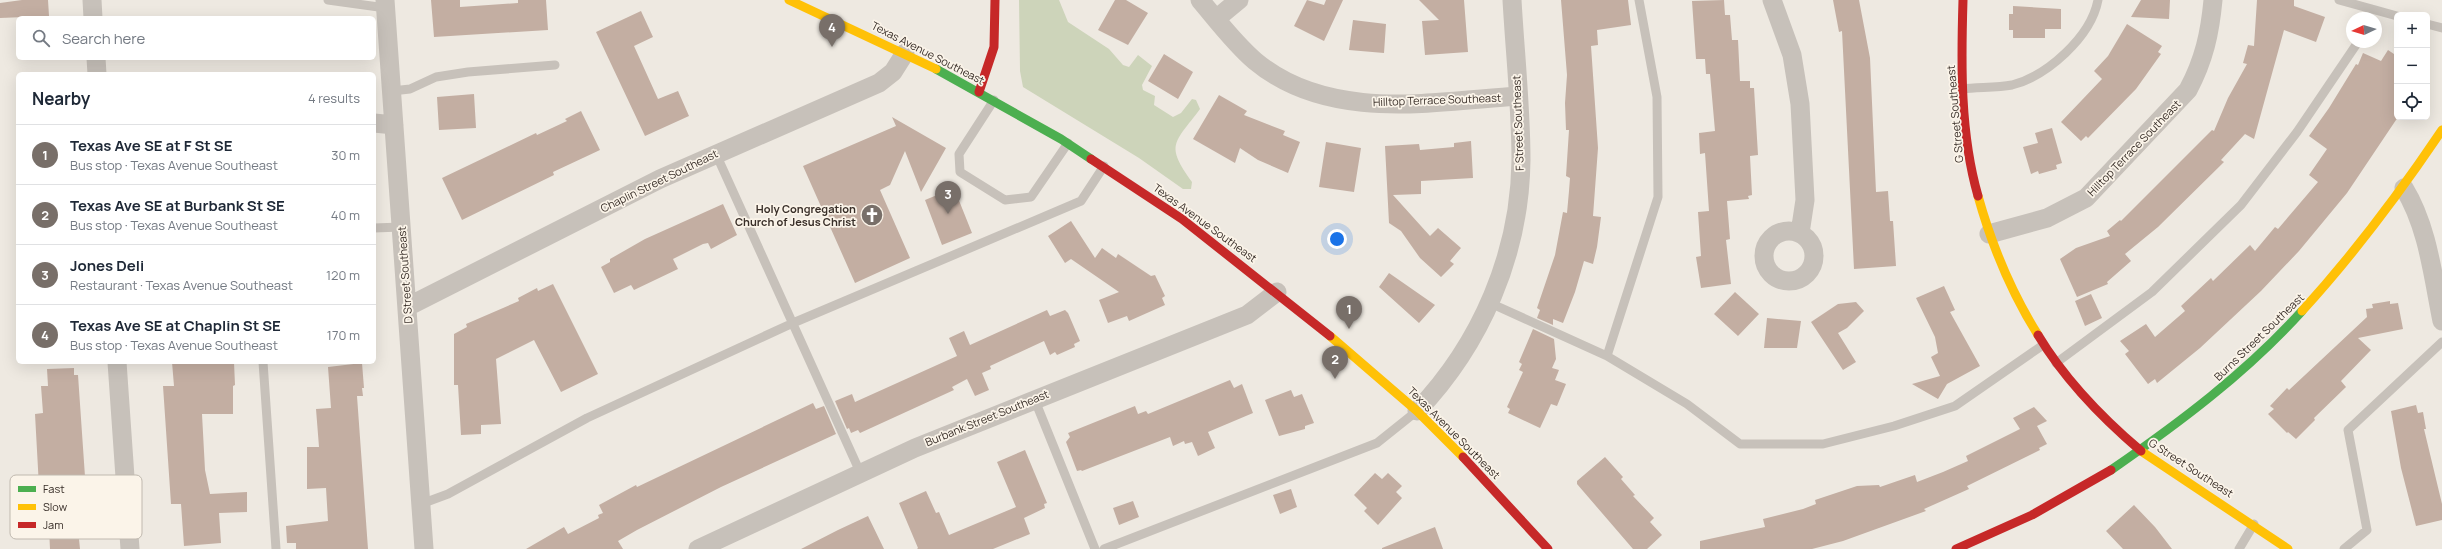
<!DOCTYPE html>
<meta charset="utf-8">
<style>
:root{--surface:#fff;--page:#f2f2f3;--text:#1f2937;--muted:#747a83;--line:#e0e1e3;--accent:#786f69}
body{margin:0;font-family:Manrope,sans-serif;background:var(--page);color:var(--text)}
.controls{position:absolute;right:12px;top:12px;display:grid;overflow:hidden;border-radius:6px;box-shadow:0 4px 16px #0002}
.controls button{width:36px;height:36px;display:grid;place-items:center;padding:0;border:0;border-bottom:1px solid var(--line);background:var(--surface);color:var(--text);font:20px sans-serif}
.compass{position:absolute;left:2346px;top:12px;width:36px;height:36px;border-radius:50%;background:var(--surface);box-shadow:0 4px 16px #0002;rotate:266deg}
.you{position:absolute;left:1337px;top:239px;width:14px;height:14px;margin:-10px;border:3px solid #fff;border-radius:50%;background:#1a73e8;box-shadow:0 0 0 6px #1a73e833}
.badge{display:grid;place-items:center;width:26px;height:26px;border-radius:50%;background:var(--accent);color:#fff;font-size:13px;font-weight:700}
.pin{position:absolute;translate:-50% -33px;filter:drop-shadow(0 1px 2px #0008)}
.pin::after{content:'';position:absolute;top:21px;width:14px;height:12px;background:inherit;clip-path:polygon(0 0,100% 0,50% 100%)}
.list{margin:0;padding:0;list-style:none}
h2{display:flex;justify-content:space-between;align-items:center;height:52px;margin:0;padding:0 16px;font-size:17px}
h2 small{font-size:13px;font-weight:400;color:var(--muted)}
.list li{display:grid;grid-template-columns:26px 1fr auto;gap:12px;align-items:center;box-sizing:border-box;height:60px;padding:0 16px;border-top:1px solid var(--line)}
.list b{display:block;font-size:15px;white-space:nowrap}
.list p{margin:0;font-size:13px;white-space:nowrap;color:var(--muted)}
.list em{font-size:13px;font-style:normal;color:var(--muted)}
.icon{flex:none;width:22px;height:22px;fill:none;stroke:currentColor;stroke-width:2;stroke-linecap:round;stroke-linejoin:round}
.map{position:relative;flex:none;width:2442px;height:549px;overflow:hidden}
.search{position:absolute;background:var(--surface);box-shadow:0 4px 16px #0002;left:16px;top:16px;width:360px;height:44px;display:flex;align-items:center;gap:10px;box-sizing:border-box;padding:0 14px;border-radius:6px;color:var(--muted);font-size:15px}
.panel{position:absolute;background:var(--surface);box-shadow:0 4px 16px #0002;left:16px;top:72px;width:360px;height:292px;border-radius:6px}
.map>svg:first-child{display:block}
</style>
<div class="map">
<svg width="2442" height="549" viewBox="0 0 2442 549">
<rect width="100%" height="100%" fill="#eee9e1"/>
<path fill="#cdd4ba" d="M 1019,0 L 1059,0 L 1068,22 L 1109,49 L 1123,65 L 1129,67 L 1138,55 L 1152,66 L 1142,85 L 1143,90 L 1155,96 L 1154,105 L 1173,117 L 1181,113 L 1192,99 L 1196,100 L 1200,109 C 1174,144 1165,144 1192,182 L 1191,189 L 1183,189 L 1139,158 L 1023,87 L 1020,71 Z"/>
<path fill="#c3aea2" d="M 22,0 L 48,0 L 49,16 L 0,18 L 0,3 Z
M 431,0 L 460,0 L 460,7 L 518,3 L 518,0 L 546,0 L 548,30 L 434,37 Z
M 1115,0 L 1126,0 L 1148,13 L 1128,45 L 1098,30 Z
M 1307,0 L 1324,5 L 1326,0 L 1343,0 L 1324,41 L 1294,26 Z
M 1419,0 L 1464,0 L 1468,52 L 1425,55 L 1422,21 L 1439,20 Z
M 1561,0 L 1628,0 L 1631,25 L 1597,30 L 1598,45 L 1591,46 L 1598,148 L 1593,216 L 1601,217 L 1597,247 L 1593,264 L 1584,261 L 1575,292 L 1563,323 L 1553,319 L 1553,325 L 1537,318 L 1540,310 L 1537,308 L 1555,255 L 1563,212 L 1567,213 L 1569,191 L 1570,178 L 1566,176 L 1569,130 L 1566,130 L 1565,103 L 1567,75 Z
M 1724,0 L 1725,15 L 1730,15 L 1732,40 L 1738,40 L 1740,81 L 1750,81 L 1750,88 L 1754,88 L 1758,155 L 1750,156 L 1752,195 L 1748,196 L 1749,199 L 1727,201 L 1730,239 L 1726,240 L 1731,284 L 1701,288 L 1696,257 L 1701,256 L 1698,212 L 1709,211 L 1705,153 L 1700,154 L 1699,133 L 1715,131 L 1710,74 L 1706,74 L 1705,59 L 1696,59 L 1692,1 Z
M 1833,0 L 1859,0 L 1870,58 L 1876,192 L 1888,191 L 1890,221 L 1893,221 L 1896,266 L 1854,269 L 1842,31 L 1839,32 Z
M 2141,0 L 2170,0 L 2169,19 L 2131,17 Z
M 2257,0 L 2294,0 L 2294,6 L 2325,17 L 2316,42 L 2284,30 L 2254,139 L 2245,134 L 2221,160 L 2224,162 L 2158,227 L 2125,254 L 2131,261 L 2107,282 L 2108,284 L 2077,297 L 2060,259 L 2076,248 L 2110,236 L 2107,231 L 2120,220 L 2121,221 L 2212,130 L 2214,131 L 2228,98 L 2247,64 L 2243,63 L 2248,45 L 2254,46 Z
M 2013,6 L 2061,9 L 2061,29 L 2045,29 L 2045,38 L 2013,38 L 2013,30 L 2009,30 L 2009,14 L 2013,14 Z
M 641,11 L 653,37 L 634,46 L 658,99 L 678,91 L 689,116 L 645,136 L 596,32 Z
M 1353,20 L 1386,24 L 1384,53 L 1349,50 Z
M 2127,24 L 2162,46 L 2158,52 L 2161,54 L 2136,89 L 2088,138 L 2086,136 L 2081,141 L 2061,122 L 2102,79 L 2094,71 L 2108,56 Z
M 2388,50 L 2397,56 L 2396,117 L 2398,117 L 2347,193 L 2299,251 L 2261,291 L 2200,348 L 2157,383 L 2155,379 L 2148,384 L 2125,354 L 2129,351 L 2120,341 L 2146,324 L 2155,337 L 2185,311 L 2181,306 L 2211,278 L 2213,281 L 2250,245 L 2255,251 L 2275,227 L 2278,229 L 2318,182 L 2309,175 L 2327,149 L 2309,136 L 2329,108 L 2356,64 L 2358,65 L 2363,53 L 2381,61 Z
M 1164,54 L 1193,72 L 1178,99 L 1148,81 Z
M 474,94 L 476,128 L 439,130 L 437,97 Z
M 1219,95 L 1247,111 L 1244,115 L 1285,131 L 1283,135 L 1300,142 L 1288,173 L 1258,160 L 1240,148 L 1235,163 L 1193,139 Z
M 581,111 L 600,150 L 553,172 L 554,175 L 462,220 L 442,178 L 536,133 L 537,135 L 567,121 L 565,119 Z
M 892,117 L 946,148 L 921,192 L 905,151 L 890,185 L 880,190 L 910,258 L 855,283 L 803,166 L 896,126 Z
M 2052,128 L 2062,163 L 2056,165 L 2057,169 L 2039,174 L 2038,171 L 2031,174 L 2023,147 L 2038,143 L 2035,133 Z
M 1471,141 L 1473,178 L 1421,181 L 1421,194 L 1393,195 L 1430,236 L 1438,228 L 1461,248 L 1450,261 L 1454,264 L 1441,277 L 1420,258 L 1401,231 L 1389,223 L 1385,146 L 1419,144 L 1420,150 L 1454,147 L 1454,143 Z
M 1326,142 L 1361,148 L 1354,192 L 1319,187 Z
M 954,188 L 972,233 L 942,245 L 925,200 Z
M 723,204 L 737,235 L 711,249 L 708,243 L 703,244 L 673,259 L 678,269 L 634,290 L 631,285 L 614,293 L 601,267 L 610,262 L 610,259 L 645,239 Z
M 1071,221 L 1095,258 L 1102,248 L 1116,258 L 1118,254 L 1151,276 L 1155,275 L 1165,296 L 1162,298 L 1165,305 L 1129,321 L 1127,316 L 1108,323 L 1099,300 L 1119,292 L 1071,259 L 1065,263 L 1048,236 Z
M 1389,273 L 1435,305 L 1419,323 L 1379,287 Z
M 553,284 L 598,374 L 561,392 L 534,340 L 496,359 L 501,424 L 481,425 L 481,434 L 461,435 L 458,385 L 454,385 L 454,334 L 467,327 L 466,324 L 519,301 L 518,298 L 537,288 L 538,291 Z
M 1944,286 L 1955,310 L 1950,312 L 1980,366 L 1947,384 L 1938,399 L 1912,384 L 1940,376 L 1931,357 L 1938,353 L 1935,337 L 1916,298 Z
M 1735,292 L 1759,314 L 1738,336 L 1714,314 Z
M 2091,294 L 2102,318 L 2085,326 L 2075,301 Z
M 2390,301 L 2390,304 L 2398,303 L 2403,329 L 2358,338 L 2371,350 L 2341,381 L 2346,387 L 2314,418 L 2315,420 L 2296,439 L 2288,432 L 2287,433 L 2268,414 L 2274,409 L 2270,406 L 2287,388 L 2289,390 L 2367,317 L 2366,309 L 2373,308 L 2372,304 Z
M 1856,302 L 1864,311 L 1847,328 L 1838,333 L 1856,362 L 1843,370 L 1811,322 L 1838,304 Z
M 1047,310 L 1050,316 L 1065,310 L 1068,313 L 1080,341 L 1074,344 L 1075,347 L 1057,355 L 1055,352 L 1050,355 L 1044,341 L 990,366 L 991,369 L 982,373 L 989,390 L 975,396 L 967,379 L 952,387 L 954,390 L 860,433 L 858,430 L 851,433 L 849,428 L 847,429 L 835,401 L 852,394 L 855,402 L 957,356 L 949,338 L 964,331 L 970,345 Z
M 1767,318 L 1801,321 L 1797,348 L 1764,348 Z
M 1533,329 L 1554,339 L 1556,359 L 1552,368 L 1559,370 L 1555,380 L 1566,384 L 1557,406 L 1551,404 L 1540,428 L 1508,413 L 1510,409 L 1507,407 L 1523,372 L 1519,370 L 1522,364 L 1519,362 Z
M 172,362 L 234,362 L 235,385 L 233,386 L 233,414 L 202,414 L 205,470 L 210,494 L 247,492 L 247,512 L 219,513 L 221,543 L 184,546 L 181,504 L 171,504 L 163,386 L 174,386 Z
M 362,363 L 364,388 L 362,388 L 363,396 L 357,396 L 368,549 L 296,549 L 296,543 L 287,543 L 286,526 L 328,521 L 326,488 L 307,489 L 307,447 L 319,447 L 316,409 L 331,408 L 328,367 Z
M 74,368 L 74,375 L 78,375 L 88,520 L 84,520 L 85,528 L 78,529 L 80,549 L 50,549 L 47,487 L 39,487 L 35,414 L 43,413 L 41,386 L 48,386 L 47,369 Z
M 1230,380 L 1234,388 L 1242,384 L 1253,413 L 1208,432 L 1215,448 L 1198,456 L 1192,442 L 1185,444 L 1184,441 L 1173,446 L 1170,437 L 1082,471 L 1081,470 L 1077,471 L 1066,442 L 1070,437 L 1068,433 L 1135,406 L 1138,414 L 1146,411 L 1148,414 Z
M 1291,390 L 1294,397 L 1302,394 L 1314,423 L 1305,426 L 1305,429 L 1279,436 L 1265,400 Z
M 813,403 L 816,409 L 824,406 L 836,434 L 721,487 L 637,530 L 618,541 L 623,549 L 526,549 L 564,527 L 568,534 L 599,518 L 598,515 L 603,513 L 599,505 L 636,485 L 637,487 Z
M 2416,405 L 2418,413 L 2423,412 L 2426,429 L 2424,429 L 2442,504 L 2442,520 L 2416,526 L 2401,468 L 2391,411 Z
M 2034,407 L 2047,421 L 2037,426 L 2047,444 L 2039,448 L 2040,450 L 1967,486 L 1969,489 L 1924,509 L 1926,511 L 1843,541 L 1812,549 L 1700,549 L 1700,541 L 1765,527 L 1763,519 L 1803,509 L 1816,504 L 1815,500 L 1857,486 L 1879,485 L 1880,487 L 1915,475 L 1917,482 L 1943,472 L 1968,461 L 1966,456 L 2020,429 L 2013,418 Z
M 1025,450 L 1047,503 L 1044,504 L 1045,508 L 1024,518 L 1030,534 L 993,549 L 917,549 L 918,548 L 899,503 L 926,491 L 936,513 L 939,512 L 949,535 L 1016,507 L 997,462 Z
M 1605,457 L 1623,477 L 1621,479 L 1635,495 L 1633,496 L 1654,518 L 1650,522 L 1662,535 L 1647,549 L 1633,549 L 1577,484 L 1577,481 Z
M 1375,473 L 1382,479 L 1388,473 L 1402,486 L 1396,492 L 1402,498 L 1378,525 L 1364,511 L 1367,508 L 1354,495 Z
M 1291,489 L 1297,507 L 1280,514 L 1273,495 Z
M 1133,501 L 1139,517 L 1119,525 L 1113,508 Z
M 2134,505 L 2155,527 L 2172,549 L 2123,549 L 2106,531 Z
M 868,516 L 884,549 L 801,549 L 838,530 Z
M 1435,527 L 1443,549 L 1382,549 L 1382,548 Z"/>
<g fill="none" stroke-linecap="round" stroke-linejoin="round">
<path stroke="#c7c1ba" stroke-width="9" d="M 328,0 L 386,8
M 2339,0 L 2397,16
M 2427,24 L 2442,28
M 1962,89 C 1978,87 1996,88 2012,85 C 2047,76 2091,37 2098,0
M 392,91 L 410,89 L 436,77 L 468,72 L 555,65
M 994,100 L 959,154 L 960,172 L 1005,200 L 1031,197 L 1068,143
M 716,154 L 860,472
M 374,228 L 401,227
M 1490,303 L 1607,356 L 1687,404 L 1740,444 L 1823,444 L 1894,426 L 1955,406 L 2043,345
M 1607,356 L 1658,197 L 1657,97 L 1639,0
M 263,362 L 276,549
M 2056,363 L 2152,292 L 2241,205 L 2297,132 L 2358,42
M 1034,398 L 1095,549
M 421,504 L 448,494 L 587,418 L 793,323 L 1081,201 L 1104,166
M 1104,549 L 1377,443 L 1417,411
M 2239,549 L 2254,524
M 2344,549 L 2367,530 L 2348,430 L 2442,342"/>
<path stroke="#c7c1ba" stroke-width="19" d="M 92,0 L 93,18
M 385,0 L 424,549
M 1200,0 C 1217,20 1234,43 1255,61 C 1328,122 1431,102 1518,96
M 1772,0 L 1792,55 L 1800,104 L 1805,200 L 1800,233
M 1216,19 L 1239,0
M 96,58 L 97,74
M 374,123 L 394,125
M 2404,188 C 2428,227 2433,277 2442,321
M1764 256a25 25 0 1 1 50 0a25 25 0 1 1-50 0Z
M 1989,234 L 2047,218 L 2086,198 L 2188,90 C 2204,60 2210,33 2213,0
M 407,307 L 660,179 L 879,83 L 893,72 L 905,53
M 117,362 L 130,549
M 1417,411 C 1481,344 1520,254 1521,160 C 1521,107 1515,53 1512,0
M 698,549 L 915,448 L 1247,315 L 1277,292"/>
<path stroke="#4caf50" stroke-width="9" d="M 936,69 L 1061,139 L 1091,159
M 2111,470 C 2179,423 2246,373 2302,311"/>
<path stroke="#ffc107" stroke-width="9" d="M 789,0 L 936,69
M 1978,196 C 1992,246 2011,292 2038,335
M 2302,311 C 2354,254 2399,194 2442,130
M 1330,336 L 1417,411 L 1463,457
M 2141,451 L 2288,549"/>
<path stroke="#c62828" stroke-width="9" d="M 1963,0 C 1961,65 1960,133 1978,196
M 979,92 L 994,47 L 995,0
M 1091,159 L 1182,219 L 1330,336
M 2038,335 C 2065,380 2101,417 2141,451
M 1463,457 L 1548,549
M 1956,549 L 2032,515 L 2111,470"/>
</g>
<defs>
<g id="church-disc" transform="scale(1.15)"><circle r="9.5" fill="#786f69" stroke="#fbf4e9"/><path d="M-1.2-6h2.4v3.5h3.3v2.4h-3.3V6h-2.4V-.1h-3.3v-2.4h3.3Z" fill="#fff"/></g>
</defs>
<g fill-rule="evenodd">
<use href="#church-disc" x="872" y="215"/>
</g>
<g text-anchor="middle" stroke-width="3.5" stroke-linejoin="round" paint-order="stroke">
<g font-size="11" fill="#382e28" stroke="#fbf4e9">
<text transform="translate(928 53) rotate(27)" y="4">Texas Avenue Southeast</text>
<text transform="translate(1437 100) rotate(-2)" y="4">Hilltop Terrace Southeast</text>
<text transform="translate(1955 114) rotate(-95)" y="4">G Street Southeast</text>
<text transform="translate(1518 123) rotate(-92)" y="4">F Street Southeast</text>
<text transform="translate(2134 148) rotate(-46)" y="4">Hilltop Terrace Southeast</text>
<text transform="translate(659 181) rotate(-26)" y="4">Chaplin Street Southeast</text>
<text transform="translate(1205 223) rotate(36)" y="4">Texas Avenue Southeast</text>
<text transform="translate(405 275) rotate(-94)" y="4">D Street Southeast</text>
<text transform="translate(2259 337) rotate(-44)" y="4">Burns Street Southeast</text>
<text transform="translate(987 418) rotate(-22)" y="4">Burbank Street Southeast</text>
<text transform="translate(1454 433) rotate(45)" y="4">Texas Avenue Southeast</text>
<text transform="translate(2191 468) rotate(33)" y="4">G Street Southeast</text>
</g>
<g font-size="11" font-weight="bold" fill="#382e28" stroke="#fbf4e9" text-anchor="end">
<text x="856" y="213">Holy Congregation<tspan x="856" dy="13">Church of Jesus Christ</tspan></text>
</g>
</g>
<rect x="10" y="475" width="132" height="64" rx="6" fill="#fbf4e9" stroke="#c0b9af" stroke-width="1"/>
<rect x="18" y="486" width="18" height="6" fill="#4caf50"/>
<rect x="18" y="504" width="18" height="6" fill="#ffc107"/>
<rect x="18" y="522" width="18" height="6" fill="#c62828"/>
<g font-size="11" fill="#382e28">
<text x="43" y="493">Fast</text>
<text x="43" y="511">Slow</text>
<text x="43" y="529">Jam</text>
</g>
</svg>
<div class="controls">
<button>+</button>
<button>−</button>
<button><svg class="icon" aria-label="locate" viewBox="0 0 24 24"><circle cx="12" cy="12" r="6"/><path d="M12 2v4M12 18v4M2 12h4M18 12h4"/></svg></button>
</div>
<svg class="compass" viewBox="-18 -18 36 36"><path d="M0-13l5 13h-10z" fill="#e53935"/><path d="M0 13l5-13h-10z" fill="#747a83"/></svg>
<div class="you"></div>
<div class="pin badge" style="left:1349px;top:329px">1</div>
<div class="pin badge" style="left:1335px;top:379px">2</div>
<div class="pin badge" style="left:948px;top:214px">3</div>
<div class="pin badge" style="left:832px;top:47px">4</div>
<div class="search"><svg class="icon" aria-label="search" viewBox="0 0 24 24"><circle cx="10" cy="10" r="6"/><path d="M15 15l6 6"/></svg>Search here</div>
<section class="panel">
<h2>Nearby<small>4 results</small></h2>
<ul class="list">
<li><span class="badge">1</span><div><b>Texas Ave SE at F St SE</b><p>Bus stop · Texas Avenue Southeast</p></div><em>30 m</em></li>
<li><span class="badge">2</span><div><b>Texas Ave SE at Burbank St SE</b><p>Bus stop · Texas Avenue Southeast</p></div><em>40 m</em></li>
<li><span class="badge">3</span><div><b>Jones Deli</b><p>Restaurant · Texas Avenue Southeast</p></div><em>120 m</em></li>
<li><span class="badge">4</span><div><b>Texas Ave SE at Chaplin St SE</b><p>Bus stop · Texas Avenue Southeast</p></div><em>170 m</em></li>
</ul>
</section>
</div>
